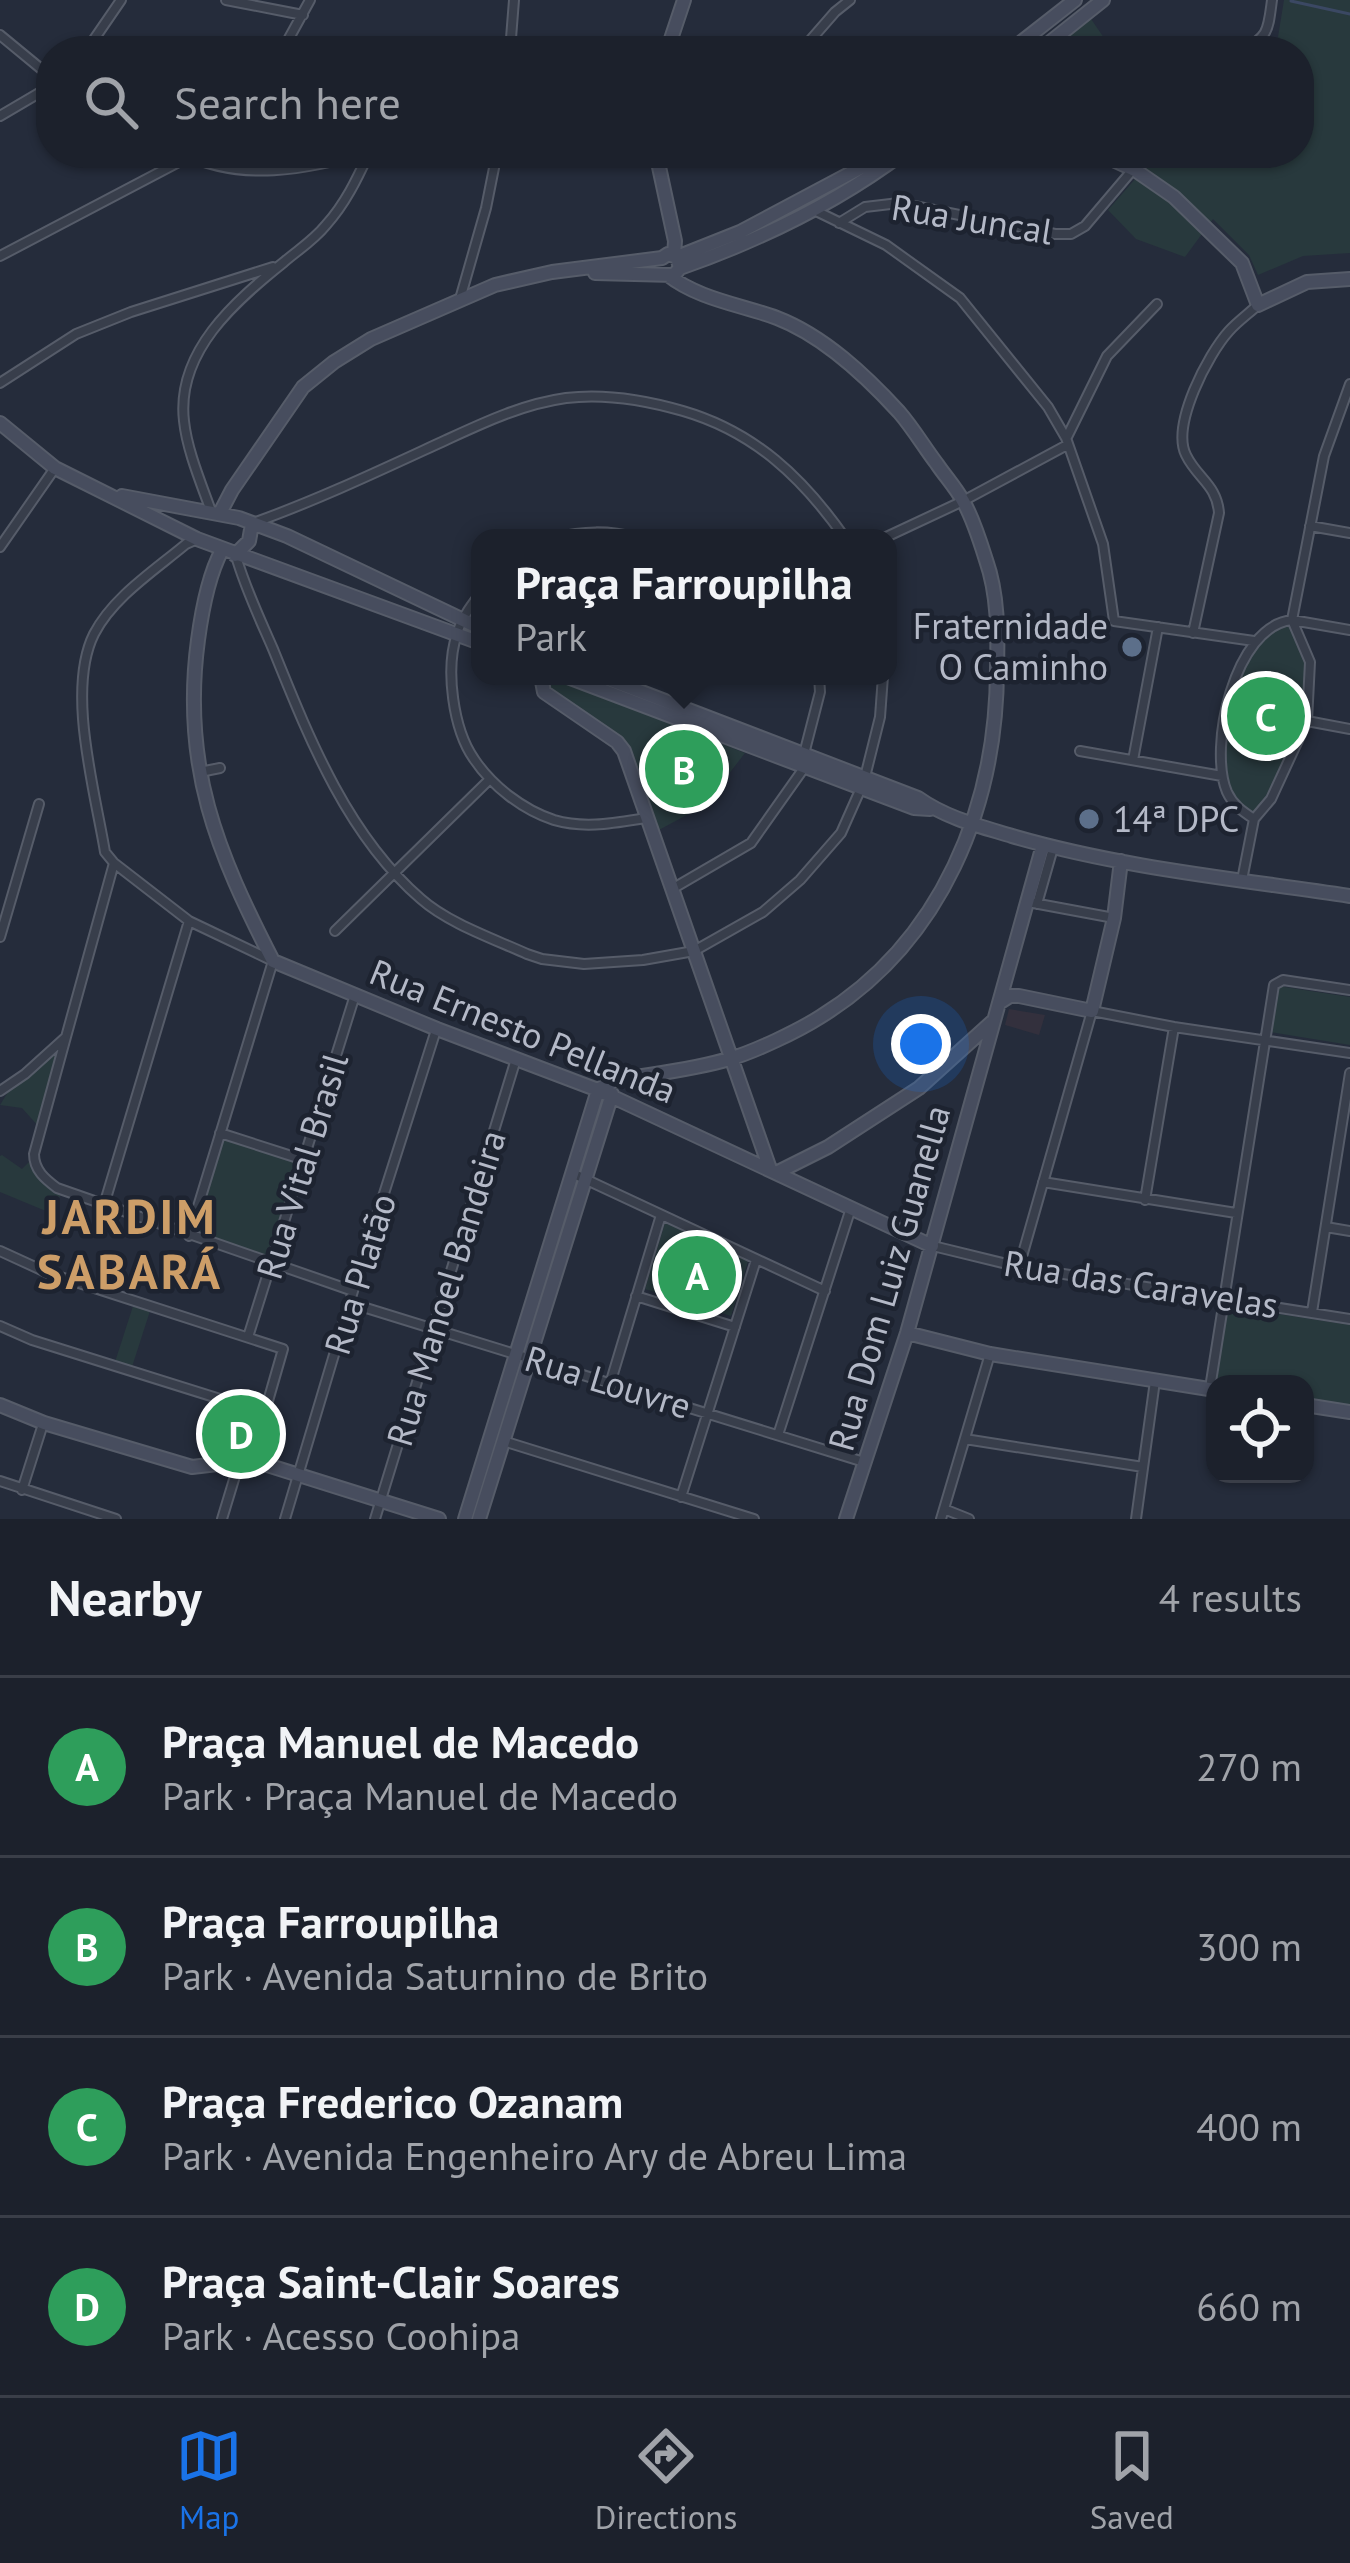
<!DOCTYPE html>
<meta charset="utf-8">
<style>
:root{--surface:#1c212c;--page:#292e38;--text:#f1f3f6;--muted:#a0a3a9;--line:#3a3e48;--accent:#1a73e8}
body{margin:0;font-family:"PT Sans",sans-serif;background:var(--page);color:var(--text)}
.controls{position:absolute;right:36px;bottom:36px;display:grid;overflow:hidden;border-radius:24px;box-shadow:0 3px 9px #0004}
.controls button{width:108px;height:108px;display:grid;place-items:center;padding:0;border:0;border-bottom:3px solid var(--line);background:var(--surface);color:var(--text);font:60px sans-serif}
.you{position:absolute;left:921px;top:1044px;width:42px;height:42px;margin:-30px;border:9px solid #fff;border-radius:50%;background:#1a73e8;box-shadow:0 0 0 18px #1a73e833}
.badge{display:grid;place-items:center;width:78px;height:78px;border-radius:50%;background:var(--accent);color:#fff;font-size:39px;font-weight:700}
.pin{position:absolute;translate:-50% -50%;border:6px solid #fff;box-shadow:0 3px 12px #0006}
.popup{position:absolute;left:471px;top:529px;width:426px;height:156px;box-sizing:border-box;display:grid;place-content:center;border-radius:24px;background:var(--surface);filter:drop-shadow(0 3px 9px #0005);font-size:39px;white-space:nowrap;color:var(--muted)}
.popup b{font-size:45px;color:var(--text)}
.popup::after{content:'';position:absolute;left:50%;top:100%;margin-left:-24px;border:24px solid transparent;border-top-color:var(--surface)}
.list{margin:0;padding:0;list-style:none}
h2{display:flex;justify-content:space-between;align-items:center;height:156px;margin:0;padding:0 48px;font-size:51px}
h2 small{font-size:39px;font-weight:400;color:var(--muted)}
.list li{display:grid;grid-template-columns:78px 1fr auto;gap:36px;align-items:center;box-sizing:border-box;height:180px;padding:0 48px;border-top:3px solid var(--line)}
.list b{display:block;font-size:45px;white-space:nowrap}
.list p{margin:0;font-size:39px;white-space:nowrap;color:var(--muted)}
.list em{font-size:39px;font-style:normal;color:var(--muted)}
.icon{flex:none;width:66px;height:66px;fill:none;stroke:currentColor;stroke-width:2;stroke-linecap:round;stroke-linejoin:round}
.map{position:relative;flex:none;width:1350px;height:1519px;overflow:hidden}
.search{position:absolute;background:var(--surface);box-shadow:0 3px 9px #0004;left:36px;right:36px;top:36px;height:132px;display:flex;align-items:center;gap:30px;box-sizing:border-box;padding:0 42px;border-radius:48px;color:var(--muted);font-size:45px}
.sheet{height:876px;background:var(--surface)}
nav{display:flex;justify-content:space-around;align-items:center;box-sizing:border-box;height:168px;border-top:3px solid var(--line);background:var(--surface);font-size:33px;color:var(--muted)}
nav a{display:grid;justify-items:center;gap:6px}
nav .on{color:var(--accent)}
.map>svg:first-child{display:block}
</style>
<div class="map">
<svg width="1350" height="1519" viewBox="0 0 1350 1519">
<rect width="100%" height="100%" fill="#252c3b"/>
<path fill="#33303d" d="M 1009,1009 L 1045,1015 L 1039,1035 L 1005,1025 Z"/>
<path fill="#28393d" d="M 1284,0 L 1350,0 L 1350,253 L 1303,256 L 1258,275 L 1249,255 L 1213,219 L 1185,257 L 1136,239 L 1108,210 L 1158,153 L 1299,153 L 1299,51 L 1267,51 L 1278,37 Z
M 1091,19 L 1113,51 L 1050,51 Z
M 1291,622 C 1297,635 1309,652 1310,666 C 1314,712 1284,782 1253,815 C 1248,811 1242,809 1238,804 C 1214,777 1228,685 1247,657 C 1259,639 1271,629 1291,622 Z
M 552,677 L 745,753 L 721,784 L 723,789 L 698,809 L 657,831 L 626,742 L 547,690 L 545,681 Z
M 1278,986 L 1350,997 L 1350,1045 L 1270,1032 Z
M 61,1047 L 39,1127 L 22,1108 L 0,1105 L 8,1092 Z
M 221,1138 L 299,1163 L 270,1258 L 192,1236 Z
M 2,1155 L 22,1169 L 30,1161 L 61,1193 L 53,1214 L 0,1192 L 0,1156 Z
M 665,1223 L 748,1261 L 731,1316 L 645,1289 Z
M 133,1306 L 150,1311 L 132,1367 L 115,1362 Z
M 1226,1306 L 1350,1325 L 1350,1405 L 1305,1398 L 1305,1384 L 1214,1383 Z
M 234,1408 L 261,1417 L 249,1456 L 235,1452 L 219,1455 Z"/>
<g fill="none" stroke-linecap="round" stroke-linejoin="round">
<path stroke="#3b4863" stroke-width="3" d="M 1291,1 L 1350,14"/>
<g stroke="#565c69" stroke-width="12">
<path id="street" d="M 226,0 L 303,15
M 0,35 L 51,77
M 86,51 L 121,0
M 282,51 L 310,0
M 510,51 L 514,0
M 801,51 L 835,12 L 850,0
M 1241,51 C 1269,37 1268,30 1272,0
M 0,116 L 51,86
M 182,153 C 243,183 304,169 367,153
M 816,211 L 886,245 L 960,298 L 1048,407 L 1066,438 L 1103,544 L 1114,621 L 1254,641
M 839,223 L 865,207 L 899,203 L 1055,234 L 1071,234 L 1085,226 L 1147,153
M 0,256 L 196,153
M 460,299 L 486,208 L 497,153
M 0,383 L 76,334 L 131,312 L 273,267
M 1067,437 L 1107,356 L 1157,304
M 211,511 C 201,483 187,450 184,421 C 176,352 235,301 284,262 C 298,250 314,240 326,225 C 345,204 357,179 369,153
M 253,523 C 318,500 383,469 446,440 C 485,422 523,404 566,398 C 606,393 645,400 683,411 C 755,432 803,478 845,538
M 1310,526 L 1350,533
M 554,538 C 583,531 608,530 637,538
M 884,538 L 963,501 L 1067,445
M 0,547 L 55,468
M 236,556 C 245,588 260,619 273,649 C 309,738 347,835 421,899 C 448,923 494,939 527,954 L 542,959 L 584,964 L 643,960 L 694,951 L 763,912 L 800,880 L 841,833 L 861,788
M 480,594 C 471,606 461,619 457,634 C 445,669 453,729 474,759 C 492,786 523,810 554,820 C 585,829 614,823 646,818
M 1193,633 L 1219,513 C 1217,485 1197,478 1186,455 C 1171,425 1208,354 1229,331 C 1237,322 1248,314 1258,305
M 1307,721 L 1350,729
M 1080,751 L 1222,776
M 804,754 L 820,692 L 819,676
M 1133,760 L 1158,627
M 200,772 L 220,768
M 865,777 L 880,717 L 883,676
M 1254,819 C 1242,811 1233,805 1227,792 C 1208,748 1234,626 1292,620 L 1350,630
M 1242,880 L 1254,819 L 1271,799 L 1307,721 L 1310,662 L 1292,620 L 1324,456 L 1350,384
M 672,889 L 751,843 L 804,768
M 1028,902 L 1114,918
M 1037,904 L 1053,848
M 335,931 L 490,779
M 0,937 L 39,804
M 66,1037 L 34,1154 C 34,1170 45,1179 57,1188 L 353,1291
M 0,1091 L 25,1074 L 66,1037 L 114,863
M 220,1133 L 304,1160
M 572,1173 L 825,1291
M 1043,1182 L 1236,1213
M 1145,1200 L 1174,1027
M 104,1205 L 189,921
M 1326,1227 L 1350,1231
M 189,1236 L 273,961 L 189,921 L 114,863 L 105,852 C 95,791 66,690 94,634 C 113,597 155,570 186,544 L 195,540
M 933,1246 L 1019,1267 L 1350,1319
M 0,1251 L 48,1273 L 283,1349 L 251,1460
M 1019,1267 L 1092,1011 L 1174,1027 L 1350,1053
M 636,1296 L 735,1327
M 350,1303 L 864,1462
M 1312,1312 L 1350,1073
M 0,1326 L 32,1340 L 265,1413
M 248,1337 L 355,995
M 610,1384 L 661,1215
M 1210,1388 L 1274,985 L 1283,980 L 1350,990
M 778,1435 L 851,1208
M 965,1439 L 1143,1467
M 503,1441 L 754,1519
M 0,1481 L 116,1519
M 22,1490 L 43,1424
M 681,1497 L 756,1260
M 944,1509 L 969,1519
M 222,1519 L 239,1463
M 285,1519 L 353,1291 L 436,1030
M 375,1519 L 516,1059
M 941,1519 L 990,1354
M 1136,1519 L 1155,1381"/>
</g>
<g stroke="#565c69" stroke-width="16">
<path id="secondary" d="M 667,51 L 684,0
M 1010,51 L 1075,0
M 1039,51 L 1103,0
M 656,153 L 675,241 L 674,255
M 1098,153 L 1135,170 L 1174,197 L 1242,263 L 1258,305 L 1307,282 L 1350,279
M 677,257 L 740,232 L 864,166 L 880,153
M 595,273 L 674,275 L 680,268 C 760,240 836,203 903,153
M 0,423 L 55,468 L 197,539 L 480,643
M 122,496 L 239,518 L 287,536 L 480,628
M 220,513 L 232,490 L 303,387 L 334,362 L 371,339 L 495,285 L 552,272 L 662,258 L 668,254 L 677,257 L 680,268
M 222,550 C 208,576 202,610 198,640 C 181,766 217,852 273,961 L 437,1029 L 598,1090 L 932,1246
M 235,555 L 249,541 L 252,524
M 541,676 L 544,692 L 617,742 L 624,751 L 770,1169
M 565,676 L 914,808 L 930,809
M 600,676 L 918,798 C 946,818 979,826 1012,836 C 1122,868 1237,879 1350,896
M 999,1003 L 1010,996 L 1019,996 L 1092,1011 L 1114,918 L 1121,861
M 598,1090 L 613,1081 C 651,1074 692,1070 729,1059 C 754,1052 798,1031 820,1017 C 942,942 997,806 997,668 C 998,633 998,594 986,560 C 980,541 973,518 963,501 C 956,488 945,476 937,464 C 924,447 913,428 899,412 C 866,376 824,336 777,318 C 742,305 698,299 668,275
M 778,1172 L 828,1147 L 919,1088 L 992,1022
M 907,1333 L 990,1354 L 1215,1390
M 0,1405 L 44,1423 L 192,1467 L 251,1460 L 439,1519
M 1305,1405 L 1350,1412
M 465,1519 L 598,1090
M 479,1519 L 612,1094
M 846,1519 L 907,1333 L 1043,845"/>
</g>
<use href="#street" stroke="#383e4b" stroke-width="8"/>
<use href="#secondary" stroke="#474d5e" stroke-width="12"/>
</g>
<g fill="#5c6f8a" stroke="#1d2330" stroke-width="4.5">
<circle cx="1132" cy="647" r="12"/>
<circle cx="1089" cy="819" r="12"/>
</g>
<g text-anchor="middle" stroke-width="9" stroke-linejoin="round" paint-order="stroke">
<g font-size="36" fill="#b4b9c7" stroke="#1d2330">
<text transform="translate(972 219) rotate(9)" y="13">Rua Juncal</text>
<text transform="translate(523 1031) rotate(22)" y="13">Rua Ernesto Pellanda</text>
<text transform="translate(302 1166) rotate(-73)" y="13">Rua Vital Brasil</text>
<text transform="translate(360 1274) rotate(-73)" y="13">Rua Platão</text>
<text transform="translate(889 1278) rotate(-74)" y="13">Rua Dom Luiz Guanella</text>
<text transform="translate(1141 1284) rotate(9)" y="13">Rua das Caravelas</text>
<text transform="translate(446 1288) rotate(-73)" y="13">Rua Manoel Bandeira</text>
<text transform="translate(608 1382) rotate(17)" y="13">Rua Louvre</text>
</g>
<g font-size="36" fill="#b4b9c7" stroke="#1d2330" text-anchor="end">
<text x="1108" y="639">Fraternidade<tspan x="1108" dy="41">O Caminho</tspan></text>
<text x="1113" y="832" text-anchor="start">14ª DPC</text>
</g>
<g font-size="48" font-weight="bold" letter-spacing="3" fill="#cd9e68" stroke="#1d2330">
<text x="130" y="1234">JARDIM<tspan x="130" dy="55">SABARÁ</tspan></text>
</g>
</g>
</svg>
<div class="controls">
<button><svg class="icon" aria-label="locate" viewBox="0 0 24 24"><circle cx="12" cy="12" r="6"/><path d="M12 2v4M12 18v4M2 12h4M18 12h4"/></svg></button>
</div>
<div class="you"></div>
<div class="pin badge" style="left:697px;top:1275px;background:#2e9e5b">A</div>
<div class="pin badge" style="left:684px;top:769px;background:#2e9e5b">B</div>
<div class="popup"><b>Praça Farroupilha</b>Park</div>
<div class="pin badge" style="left:1266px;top:716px;background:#2e9e5b">C</div>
<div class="pin badge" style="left:241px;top:1434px;background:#2e9e5b">D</div>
<div class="search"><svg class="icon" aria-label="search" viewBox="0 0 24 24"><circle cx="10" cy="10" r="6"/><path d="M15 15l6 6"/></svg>Search here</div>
</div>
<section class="sheet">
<h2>Nearby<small>4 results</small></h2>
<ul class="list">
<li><span class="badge" style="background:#2e9e5b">A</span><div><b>Praça Manuel de Macedo</b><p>Park · Praça Manuel de Macedo</p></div><em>270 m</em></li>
<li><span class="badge" style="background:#2e9e5b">B</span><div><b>Praça Farroupilha</b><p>Park · Avenida Saturnino de Brito</p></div><em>300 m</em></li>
<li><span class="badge" style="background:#2e9e5b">C</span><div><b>Praça Frederico Ozanam</b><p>Park · Avenida Engenheiro Ary de Abreu Lima</p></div><em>400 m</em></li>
<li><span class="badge" style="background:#2e9e5b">D</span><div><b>Praça Saint-Clair Soares</b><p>Park · Acesso Coohipa</p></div><em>660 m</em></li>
</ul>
</section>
<nav>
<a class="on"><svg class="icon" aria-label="map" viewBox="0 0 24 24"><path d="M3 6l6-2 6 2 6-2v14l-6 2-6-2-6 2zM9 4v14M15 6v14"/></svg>Map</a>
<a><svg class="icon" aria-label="directions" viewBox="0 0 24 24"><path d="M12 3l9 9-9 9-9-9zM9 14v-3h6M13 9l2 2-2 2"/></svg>Directions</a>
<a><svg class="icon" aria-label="saved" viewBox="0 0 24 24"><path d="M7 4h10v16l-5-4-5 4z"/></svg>Saved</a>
</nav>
